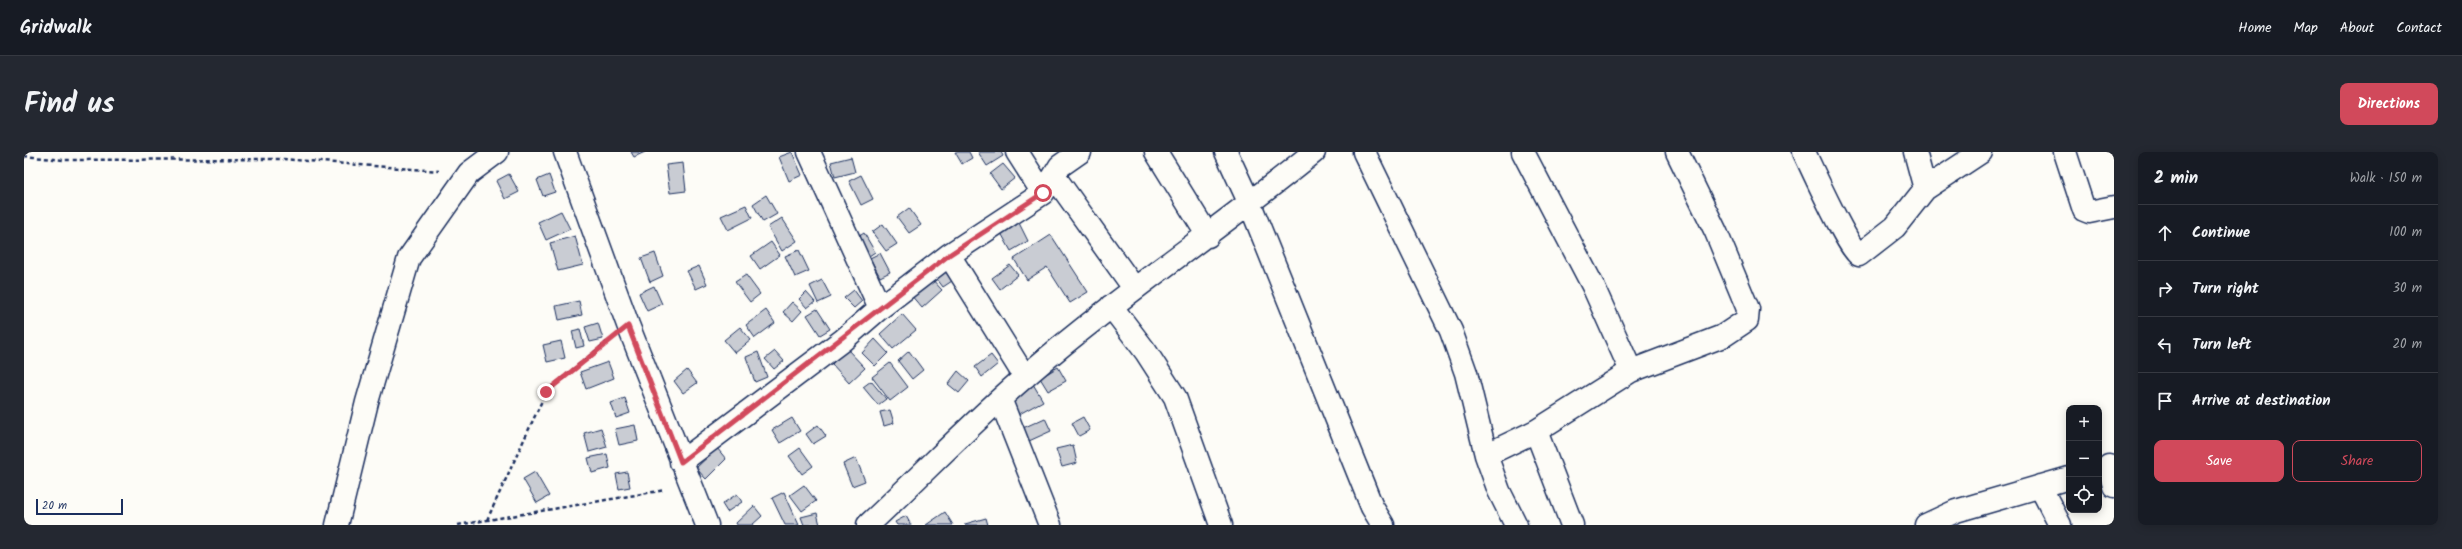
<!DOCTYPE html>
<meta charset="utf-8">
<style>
:root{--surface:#171b24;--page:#242831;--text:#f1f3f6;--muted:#9ea1a6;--line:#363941;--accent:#d1495b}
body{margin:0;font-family:Kalam,sans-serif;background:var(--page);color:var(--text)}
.controls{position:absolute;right:12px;bottom:12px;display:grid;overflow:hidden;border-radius:8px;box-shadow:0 2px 10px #0003}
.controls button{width:36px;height:36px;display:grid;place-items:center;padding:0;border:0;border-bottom:1px solid var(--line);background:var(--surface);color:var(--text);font:20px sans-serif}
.scale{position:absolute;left:12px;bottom:10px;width:87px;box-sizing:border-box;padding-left:4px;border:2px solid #1b2f5e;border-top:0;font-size:11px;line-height:14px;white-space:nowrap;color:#1b2f5e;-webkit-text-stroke:3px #fdfcf7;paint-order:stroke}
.stop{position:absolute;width:12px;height:12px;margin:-9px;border:3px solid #d1495b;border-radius:50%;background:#fff}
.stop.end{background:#d1495b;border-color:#fff;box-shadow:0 1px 4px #0008}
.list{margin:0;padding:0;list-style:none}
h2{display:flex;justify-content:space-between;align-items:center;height:52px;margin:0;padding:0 16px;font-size:17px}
h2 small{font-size:13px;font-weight:400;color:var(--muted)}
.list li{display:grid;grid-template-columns:26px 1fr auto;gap:12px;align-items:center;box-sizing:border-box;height:56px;padding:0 16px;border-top:1px solid var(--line)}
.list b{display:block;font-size:15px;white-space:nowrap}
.list em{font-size:13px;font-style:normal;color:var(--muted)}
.actions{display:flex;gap:8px;padding:12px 16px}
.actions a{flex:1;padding:9px 0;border:1px solid var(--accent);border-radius:8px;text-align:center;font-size:14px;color:var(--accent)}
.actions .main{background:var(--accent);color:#fff}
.icon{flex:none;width:22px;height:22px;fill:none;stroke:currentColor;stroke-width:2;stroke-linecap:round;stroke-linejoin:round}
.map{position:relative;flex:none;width:2090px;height:373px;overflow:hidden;border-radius:8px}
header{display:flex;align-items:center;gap:24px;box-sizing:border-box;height:56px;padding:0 20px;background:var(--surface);border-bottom:1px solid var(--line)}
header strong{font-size:19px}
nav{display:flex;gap:22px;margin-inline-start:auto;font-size:14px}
.intro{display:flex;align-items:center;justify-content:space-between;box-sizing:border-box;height:96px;padding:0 24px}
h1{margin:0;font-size:28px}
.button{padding:10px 18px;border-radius:8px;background:var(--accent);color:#fff;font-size:14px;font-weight:700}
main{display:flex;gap:24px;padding:0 24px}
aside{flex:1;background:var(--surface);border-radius:8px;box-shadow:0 2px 10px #0003}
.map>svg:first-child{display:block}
</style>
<header>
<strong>Gridwalk</strong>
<nav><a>Home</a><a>Map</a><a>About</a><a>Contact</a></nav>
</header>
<div class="intro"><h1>Find us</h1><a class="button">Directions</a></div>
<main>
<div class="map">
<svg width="2090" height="373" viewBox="0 0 2090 373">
<rect width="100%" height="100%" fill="#fdfcf7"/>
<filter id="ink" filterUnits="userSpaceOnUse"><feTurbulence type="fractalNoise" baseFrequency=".025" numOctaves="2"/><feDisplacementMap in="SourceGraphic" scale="8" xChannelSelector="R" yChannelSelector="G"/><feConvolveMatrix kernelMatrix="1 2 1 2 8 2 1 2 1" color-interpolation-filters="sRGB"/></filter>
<g filter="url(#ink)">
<path fill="#c9ccd3" stroke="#1b2f5e" d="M 607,0 L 621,0 L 610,5 Z
M 768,0 L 778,23 L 765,29 L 755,5 Z
M 931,0 L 945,0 L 948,6 L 938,12 Z
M 954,0 L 977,0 L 979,4 L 963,14 Z
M 827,5 L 831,20 L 811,25 L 807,10 Z
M 659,11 L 662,39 L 646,41 L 642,13 Z
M 979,12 L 991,26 L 977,37 L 966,22 Z
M 485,22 L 495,40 L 481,47 L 472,29 Z
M 525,23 L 531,40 L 519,44 L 513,28 Z
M 837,23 L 849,47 L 837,53 L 825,29 Z
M 742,43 L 753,62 L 739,70 L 729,52 Z
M 722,53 L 728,66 L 704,78 L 697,64 Z
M 885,56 L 897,73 L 885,81 L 873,65 Z
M 537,59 L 546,77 L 522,88 L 514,70 Z
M 758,66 L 773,89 L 758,99 L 744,75 Z
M 995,71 L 1004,89 L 987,99 L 977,81 Z
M 859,72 L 873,92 L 862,99 L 848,80 Z
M 840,81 L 851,100 L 842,106 L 831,87 Z
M 1027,83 L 1064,140 L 1046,151 L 1023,115 L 1003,128 L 990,107 Z
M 551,84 L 559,113 L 534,119 L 526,91 Z
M 747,90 L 756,103 L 736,117 L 727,104 Z
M 775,98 L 785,119 L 771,125 L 761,104 Z
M 631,101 L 639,124 L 626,130 L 617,106 Z
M 856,101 L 866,120 L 856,125 L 846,106 Z
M 986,113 L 994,123 L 976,137 L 968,126 Z
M 675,114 L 683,132 L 672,137 L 663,119 Z
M 922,115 L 931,127 L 919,135 L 910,123 Z
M 722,123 L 736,142 L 726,150 L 711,130 Z
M 906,125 L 918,138 L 898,156 L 886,142 Z
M 798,128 L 807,145 L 794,151 L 786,134 Z
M 630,134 L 638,152 L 623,159 L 615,141 Z
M 830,138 L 838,149 L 830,156 L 820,146 Z
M 782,140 L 791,150 L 783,156 L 775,147 Z
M 555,149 L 558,163 L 535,168 L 532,154 Z
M 768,150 L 778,159 L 769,169 L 759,160 Z
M 793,157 L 806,177 L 796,183 L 783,163 Z
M 742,158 L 751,171 L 731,186 L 722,173 Z
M 878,162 L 892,178 L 869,197 L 856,182 Z
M 574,171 L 579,187 L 566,190 L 561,175 Z
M 716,175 L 727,188 L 711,201 L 700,188 Z
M 556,177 L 560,194 L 552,196 L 548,179 Z
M 851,187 L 864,201 L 851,214 L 838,201 Z
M 537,189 L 541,206 L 523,210 L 519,193 Z
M 823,197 L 841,216 L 825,231 L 808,212 Z
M 751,199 L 760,209 L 750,217 L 741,207 Z
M 885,199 L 899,218 L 888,227 L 874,209 Z
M 734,200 L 743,225 L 731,230 L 722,205 Z
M 967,203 L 974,212 L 958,225 L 951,215 Z
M 584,210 L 590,226 L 562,237 L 556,220 Z
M 866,211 L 884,235 L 866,249 L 848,225 Z
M 1034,215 L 1042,229 L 1024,239 L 1016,226 Z
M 663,218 L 673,231 L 659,241 L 650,229 Z
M 934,219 L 945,229 L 935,241 L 924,232 Z
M 847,229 L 862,247 L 854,253 L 839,235 Z
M 1009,232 L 1019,249 L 990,265 L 981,249 Z
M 601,246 L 606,261 L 592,266 L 587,251 Z
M 866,258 L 870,271 L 860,274 L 856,260 Z
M 1059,265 L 1066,278 L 1055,284 L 1048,271 Z
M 768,266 L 776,279 L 756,291 L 748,278 Z
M 1021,266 L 1027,279 L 1005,289 L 999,276 Z
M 611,273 L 614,289 L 595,293 L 591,277 Z
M 794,273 L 802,284 L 789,292 L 782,282 Z
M 577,276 L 583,295 L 565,300 L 560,281 Z
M 1049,293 L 1053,311 L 1038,315 L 1032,297 Z
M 693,296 L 702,307 L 682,327 L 672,316 Z
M 776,296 L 789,314 L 778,322 L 765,304 Z
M 583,302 L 586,316 L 568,321 L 564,306 Z
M 832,306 L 841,329 L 828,334 L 819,312 Z
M 511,320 L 525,344 L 513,351 L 499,327 Z
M 603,320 L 606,335 L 595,337 L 592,322 Z
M 780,333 L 792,349 L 778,359 L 766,343 Z
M 760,340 L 775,373 L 761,373 L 748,346 Z
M 713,342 L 718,350 L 703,360 L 698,352 Z
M 730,354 L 738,364 L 728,373 L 713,373 L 712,371 Z
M 921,360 L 929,373 L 902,373 Z
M 793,361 L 796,373 L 780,373 L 777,365 Z
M 882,364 L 887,373 L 873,373 L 871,370 Z
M 962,366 L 964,373 L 941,373 L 941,372 Z"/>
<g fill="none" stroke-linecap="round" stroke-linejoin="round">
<g stroke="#1b2f5e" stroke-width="25">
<path id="street" d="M 541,0 L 604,173 L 683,373
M 785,0 L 856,156 L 925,103 L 1019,41 L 1030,24 L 1110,136
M 993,0 L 1019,41
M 1132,0 L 1184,84
M 1202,0 L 1226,52 L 1348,355 L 1359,373
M 1340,0 L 1427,179 L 1442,221 L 1462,303 L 1475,339 L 1492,373
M 1499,0 L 1569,134 L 1607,219
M 1780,0 C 1787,15 1825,98 1835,103 L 1871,75 L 1901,37 L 1957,0
M 1891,0 L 1901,37
M 2041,0 L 2060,58 L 2065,60 L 2090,55
M 1030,24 L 1036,14 L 1056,0
M 925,103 L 1001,225
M 1087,154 L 1122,200 L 1151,245 L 1197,373
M 977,249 L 1026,373
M 1512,279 L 1548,373
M 1462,303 L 1512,279 L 1607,219 L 1699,184 L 1723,168 L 1724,157 L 1692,80 L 1653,0
M 657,310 L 819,188 L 856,156
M 2085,314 L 2090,334
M 2016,334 L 2036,373
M 313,373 L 343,250 L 385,106 L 445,21 L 473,0
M 844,373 C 897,324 947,271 1002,224 C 1094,144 1196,77 1290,0
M 1902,373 L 1932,359 L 2045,326"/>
</g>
<path stroke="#1b2f5e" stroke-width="2.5" stroke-dasharray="4 3" stroke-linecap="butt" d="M 0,4 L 39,8 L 258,7 L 415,19
M 463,368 L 522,240 L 583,190
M 434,373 L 641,338"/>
<use href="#street" stroke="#fdfcf7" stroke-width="22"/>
</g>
</g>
<g fill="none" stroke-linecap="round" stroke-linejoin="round" filter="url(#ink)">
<path stroke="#d1495b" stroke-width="5" d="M 522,240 L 604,174 L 657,310 L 925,103 L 1019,41"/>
</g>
</svg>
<div class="controls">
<button>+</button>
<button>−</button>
<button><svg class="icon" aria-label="locate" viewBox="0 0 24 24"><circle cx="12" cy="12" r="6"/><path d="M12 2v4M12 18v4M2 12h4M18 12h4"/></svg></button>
</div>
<div class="scale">20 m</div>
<div class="stop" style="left:1019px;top:41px"></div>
<div class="stop end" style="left:522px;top:240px"></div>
</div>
<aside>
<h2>2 min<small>Walk · 150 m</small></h2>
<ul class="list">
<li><svg class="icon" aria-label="ahead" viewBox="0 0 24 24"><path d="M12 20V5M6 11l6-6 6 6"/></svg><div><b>Continue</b></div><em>100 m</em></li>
<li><svg class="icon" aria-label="right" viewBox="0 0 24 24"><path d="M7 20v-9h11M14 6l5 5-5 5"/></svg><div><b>Turn right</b></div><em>30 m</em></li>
<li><svg class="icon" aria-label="left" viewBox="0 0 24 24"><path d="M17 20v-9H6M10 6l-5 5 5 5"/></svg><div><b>Turn left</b></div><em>20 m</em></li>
<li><svg class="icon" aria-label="arrive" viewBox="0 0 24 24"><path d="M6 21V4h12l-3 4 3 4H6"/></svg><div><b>Arrive at destination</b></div></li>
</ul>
<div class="actions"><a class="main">Save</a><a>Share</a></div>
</aside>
</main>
